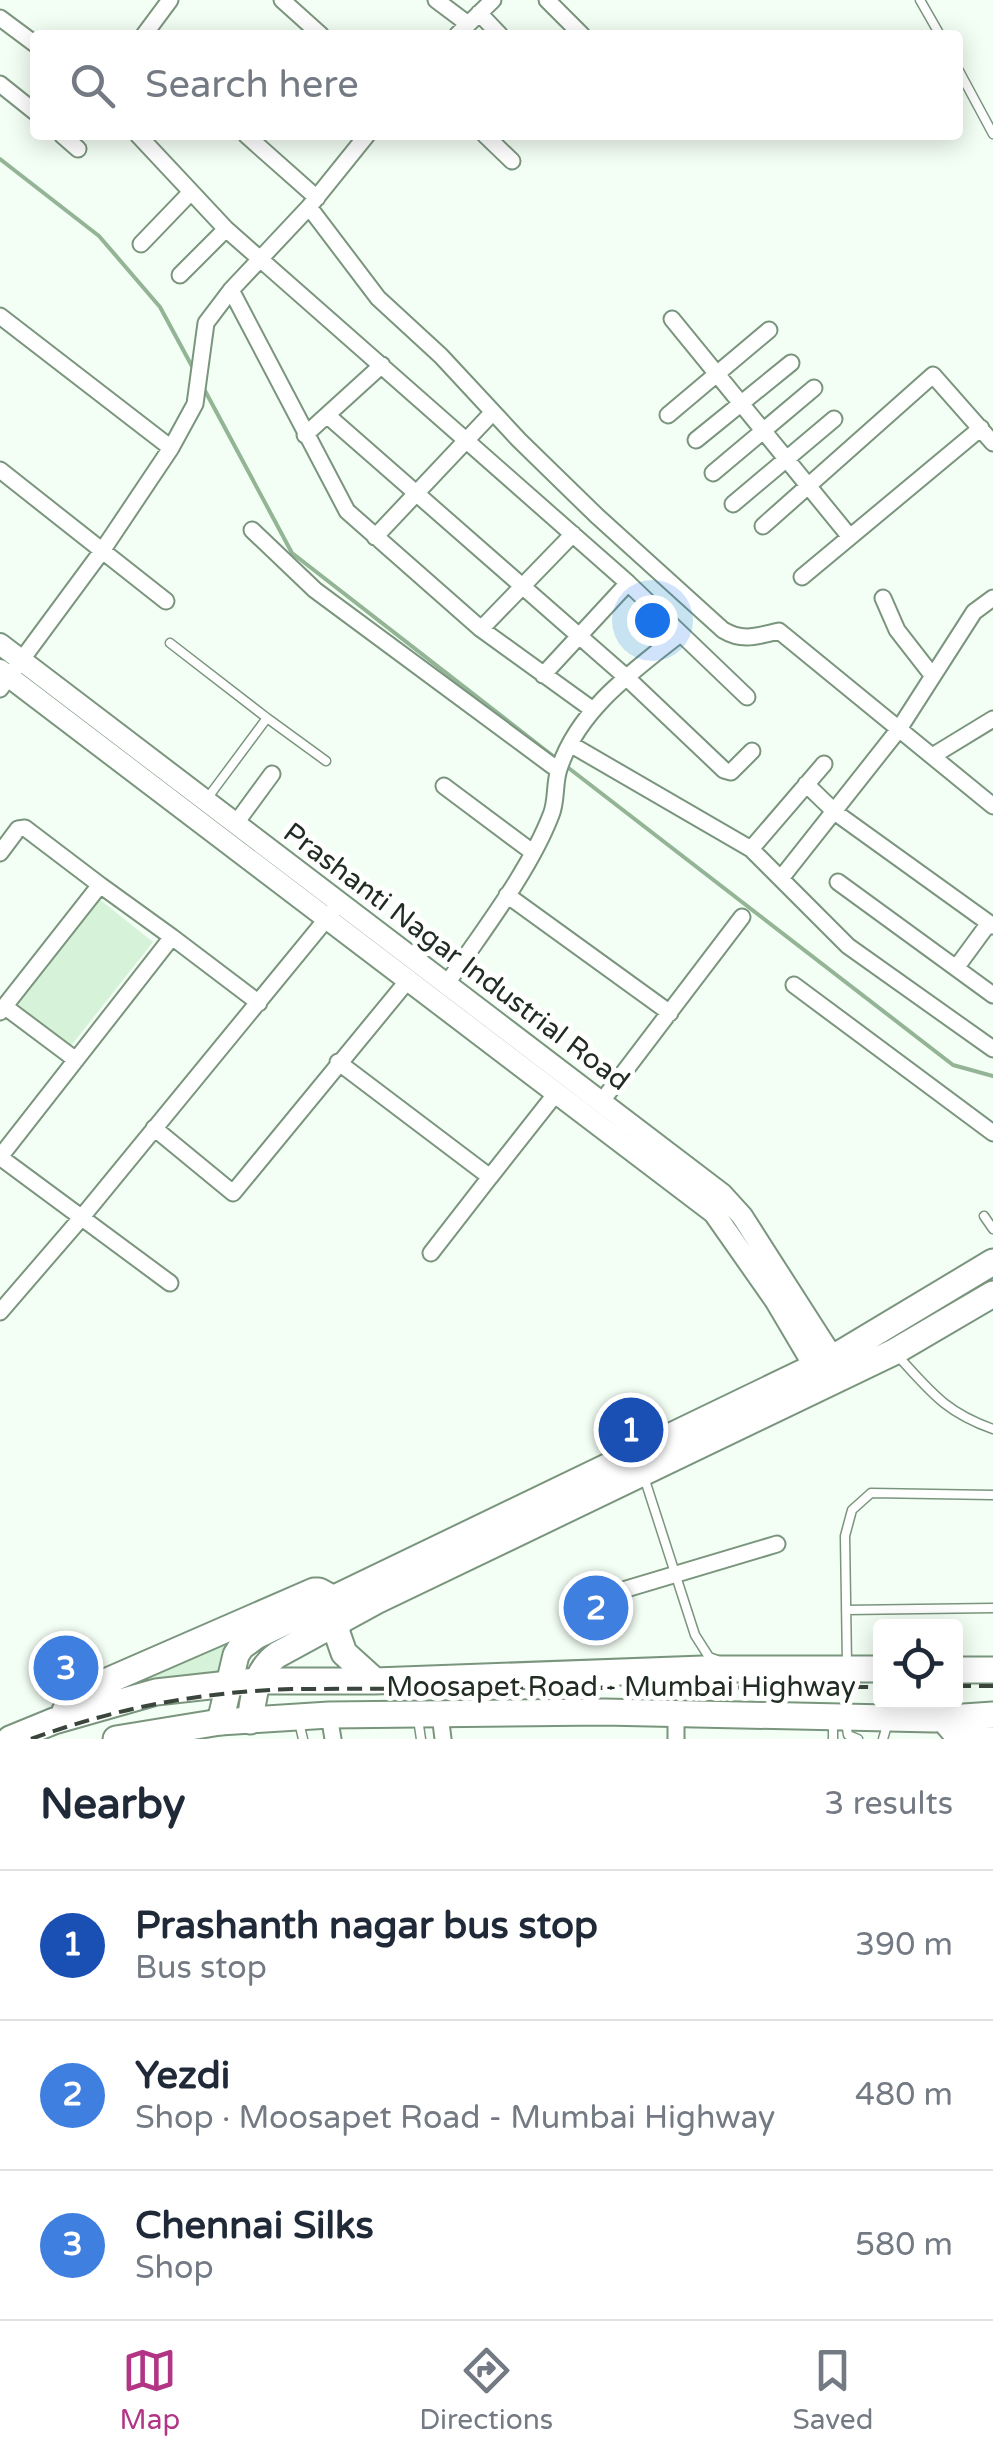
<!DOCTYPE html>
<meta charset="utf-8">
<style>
:root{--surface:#fff;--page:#f6f6f7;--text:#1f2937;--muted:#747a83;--line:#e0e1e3;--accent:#b23585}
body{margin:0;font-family:"Varela Round",sans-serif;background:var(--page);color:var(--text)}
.controls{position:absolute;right:30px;bottom:30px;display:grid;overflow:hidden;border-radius:10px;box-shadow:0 5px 25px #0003}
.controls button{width:90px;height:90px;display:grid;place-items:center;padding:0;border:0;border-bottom:2px solid var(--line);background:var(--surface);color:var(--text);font:50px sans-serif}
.you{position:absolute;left:652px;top:620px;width:35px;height:35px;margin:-25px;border:8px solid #fff;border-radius:50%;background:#1a73e8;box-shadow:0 0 0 15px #1a73e833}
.badge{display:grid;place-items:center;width:65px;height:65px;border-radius:50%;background:var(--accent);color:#fff;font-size:32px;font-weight:700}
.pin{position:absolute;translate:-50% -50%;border:5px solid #fff;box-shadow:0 2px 10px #0006}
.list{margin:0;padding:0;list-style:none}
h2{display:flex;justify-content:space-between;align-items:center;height:130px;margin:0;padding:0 40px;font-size:42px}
h2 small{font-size:32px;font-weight:400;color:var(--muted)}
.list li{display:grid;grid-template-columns:65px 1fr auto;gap:30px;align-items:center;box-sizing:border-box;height:150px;padding:0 40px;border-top:2px solid var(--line)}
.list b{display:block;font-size:38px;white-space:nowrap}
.list p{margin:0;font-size:32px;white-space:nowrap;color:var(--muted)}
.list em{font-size:32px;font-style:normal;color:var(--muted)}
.icon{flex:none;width:55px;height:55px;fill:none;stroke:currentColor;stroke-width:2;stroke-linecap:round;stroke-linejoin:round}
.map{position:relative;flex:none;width:993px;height:1739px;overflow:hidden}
.search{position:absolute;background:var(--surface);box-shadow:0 5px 25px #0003;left:30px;right:30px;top:30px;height:110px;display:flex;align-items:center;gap:25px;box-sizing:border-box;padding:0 35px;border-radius:10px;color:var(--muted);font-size:38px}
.sheet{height:580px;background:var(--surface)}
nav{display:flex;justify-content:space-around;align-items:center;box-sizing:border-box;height:140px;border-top:2px solid var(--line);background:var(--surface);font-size:28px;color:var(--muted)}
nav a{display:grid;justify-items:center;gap:5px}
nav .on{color:var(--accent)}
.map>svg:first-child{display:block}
</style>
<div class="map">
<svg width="993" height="1739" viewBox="0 0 993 1739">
<rect width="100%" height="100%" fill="#f3fef4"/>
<path fill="#d6f3d9" d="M 98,898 L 153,942 L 70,1047 L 14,1003 Z
M 225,1642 L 223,1677 L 131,1687 Z"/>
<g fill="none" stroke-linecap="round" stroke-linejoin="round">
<path stroke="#93b596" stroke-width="4" d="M 0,159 L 99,236 L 160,307 L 194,370
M 203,387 L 292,553 L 558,760
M 566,766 L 953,1065 L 993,1076"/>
<g stroke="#7a957d" stroke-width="11">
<path id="service" d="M 920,0 L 940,35
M 958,69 L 993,134
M 170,643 L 267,718 L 206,800
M 267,718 L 326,761
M 984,1216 L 993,1229
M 897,1355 C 931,1392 945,1412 993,1429
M 644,1477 L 695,1635 L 709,1657 L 717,1660
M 846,1610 L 993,1608
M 847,1665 L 845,1536 L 852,1510 L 871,1493 L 993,1495
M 418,1719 L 421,1739
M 299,1722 L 303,1739
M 846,1722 L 848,1735 L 858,1739
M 833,1739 L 833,1721
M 883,1739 L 888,1722"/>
</g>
<g stroke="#7a957d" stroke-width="19">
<path id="minor" d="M 282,0 L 321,35
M 436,0 L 468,24
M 547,0 L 582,35
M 479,13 L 500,35
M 0,18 L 35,44
M 144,35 L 170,0
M 457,35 L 493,0
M 0,84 L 35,112
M 62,135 L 78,149
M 138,135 L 226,229 L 628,583 L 747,697
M 246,135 L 317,198
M 485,135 L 512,161
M 309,207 L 378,298 L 441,356 L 519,440 L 597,516 L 723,630 C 743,642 757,636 779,631 L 993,806
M 141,244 L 191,192
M 180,275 L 226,229
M 231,290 L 347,511 L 481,629 L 593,710
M 0,316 L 171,448
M 672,319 L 850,537
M 668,415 L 769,330
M 328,416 L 626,677 L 724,770 L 731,772 L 752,751
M 305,435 L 382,365
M 696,440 L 791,363
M 0,470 L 166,601
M 713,473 L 814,388
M 733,504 L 834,419
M 763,526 L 933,375 L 993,443
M 252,530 L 315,590 L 558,770
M 375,537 L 493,412
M 802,577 L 981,428
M 883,598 L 897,630 L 932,675
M 481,629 L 573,534
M 543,675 L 628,583
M 0,689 L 102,551 L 171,448 L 195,404 L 206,323 L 231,290 L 309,207 L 367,135
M 570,744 L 751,849 L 848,946 L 993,1049
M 934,755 L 993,719
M 806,784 L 836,813 L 993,926
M 444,786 L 531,851
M 236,823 L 272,774
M 751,849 L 824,764
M 0,853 L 18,829 L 25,828 L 100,885 L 0,1012
M 782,877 L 899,729 L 974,612 L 993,598
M 838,882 L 993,995
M 507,895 L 670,1013
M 172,937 L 259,1003
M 956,968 L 989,923
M 446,985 C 481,933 529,872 551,815 C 557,801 554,784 559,769 C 578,710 633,671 680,634
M 794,985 L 993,1133
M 4,1006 L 76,1060
M 338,1062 L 490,1177 L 557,1092
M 602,1101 L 742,917
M 154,1128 L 233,1193 L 409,979
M 0,1157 L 172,937 L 100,885
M 1,1158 L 170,1283
M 431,1253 L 490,1177
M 0,1312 L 82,1217 L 333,911
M 576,1604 L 777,1544
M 440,1714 L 443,1739
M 676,1714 L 676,1739
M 329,1715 L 333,1739
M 947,1718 L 944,1727 L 950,1734 L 993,1735"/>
</g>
<g stroke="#7a957d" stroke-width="24">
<path id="tertiary" d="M 0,644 L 722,1194 L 742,1216 L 833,1358
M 0,670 L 714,1213 L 775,1300 L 814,1366"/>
</g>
<g stroke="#7a957d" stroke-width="29">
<path id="primary" d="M 250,1721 C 254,1696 255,1671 277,1655 L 376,1601 L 894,1352 L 993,1294
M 220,1722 L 236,1655 L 241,1647 L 256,1636 L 833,1358 L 993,1262"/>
</g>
<g stroke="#7a957d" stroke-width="29">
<path id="trunk" d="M 340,1621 L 336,1630 L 344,1653 L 375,1681
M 956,1670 L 993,1670
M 65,1711 L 105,1682 L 314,1591 L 319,1591 L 330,1597
M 10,1739 L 54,1721 L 156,1692 L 256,1681 L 375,1681 L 703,1669 L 880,1669
M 116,1739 L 220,1722 L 329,1715 L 604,1712 L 934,1719 L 993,1715"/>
</g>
<use href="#service" stroke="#fff" stroke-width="8"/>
<use href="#minor" stroke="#fff" stroke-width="15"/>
<use href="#tertiary" stroke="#fff" stroke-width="20"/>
<use href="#primary" stroke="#fff" stroke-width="25"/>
<use href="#trunk" stroke="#fff" stroke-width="25"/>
<path stroke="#3a453b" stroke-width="4" stroke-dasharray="15 8" stroke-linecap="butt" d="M 956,1686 L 993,1686
M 31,1739 C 116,1708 200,1692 291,1689 L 880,1687"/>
</g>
<g text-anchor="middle" stroke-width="10" stroke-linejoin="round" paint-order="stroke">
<g font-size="28" fill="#212c22" stroke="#fff">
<text transform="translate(457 956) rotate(37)" y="10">Prashanti Nagar Industrial Road</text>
<text x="621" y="1696">Moosapet Road - Mumbai Highway</text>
</g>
</g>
</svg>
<div class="controls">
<button><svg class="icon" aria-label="locate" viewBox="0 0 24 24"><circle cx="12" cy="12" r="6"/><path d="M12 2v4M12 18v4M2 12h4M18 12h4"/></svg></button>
</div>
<div class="you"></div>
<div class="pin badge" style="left:631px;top:1430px;background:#1a4fb4">1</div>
<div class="pin badge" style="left:596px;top:1608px;background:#3f7fe0">2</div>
<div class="pin badge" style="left:66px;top:1668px;background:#3f7fe0">3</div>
<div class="search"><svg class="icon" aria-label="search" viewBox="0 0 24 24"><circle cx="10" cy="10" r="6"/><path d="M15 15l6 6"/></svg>Search here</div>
</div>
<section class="sheet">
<h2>Nearby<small>3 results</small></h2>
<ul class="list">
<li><span class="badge" style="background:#1a4fb4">1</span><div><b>Prashanth nagar bus stop</b><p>Bus stop</p></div><em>390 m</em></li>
<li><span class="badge" style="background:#3f7fe0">2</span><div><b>Yezdi</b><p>Shop · Moosapet Road - Mumbai Highway</p></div><em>480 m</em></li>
<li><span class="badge" style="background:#3f7fe0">3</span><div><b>Chennai Silks</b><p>Shop</p></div><em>580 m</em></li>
</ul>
</section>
<nav>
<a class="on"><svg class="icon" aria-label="map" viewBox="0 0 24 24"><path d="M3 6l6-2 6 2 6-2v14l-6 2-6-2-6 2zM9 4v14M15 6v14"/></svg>Map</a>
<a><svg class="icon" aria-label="directions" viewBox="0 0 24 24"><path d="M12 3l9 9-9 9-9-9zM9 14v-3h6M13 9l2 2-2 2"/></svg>Directions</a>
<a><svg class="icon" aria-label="saved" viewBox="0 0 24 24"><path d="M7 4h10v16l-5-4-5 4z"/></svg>Saved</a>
</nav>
